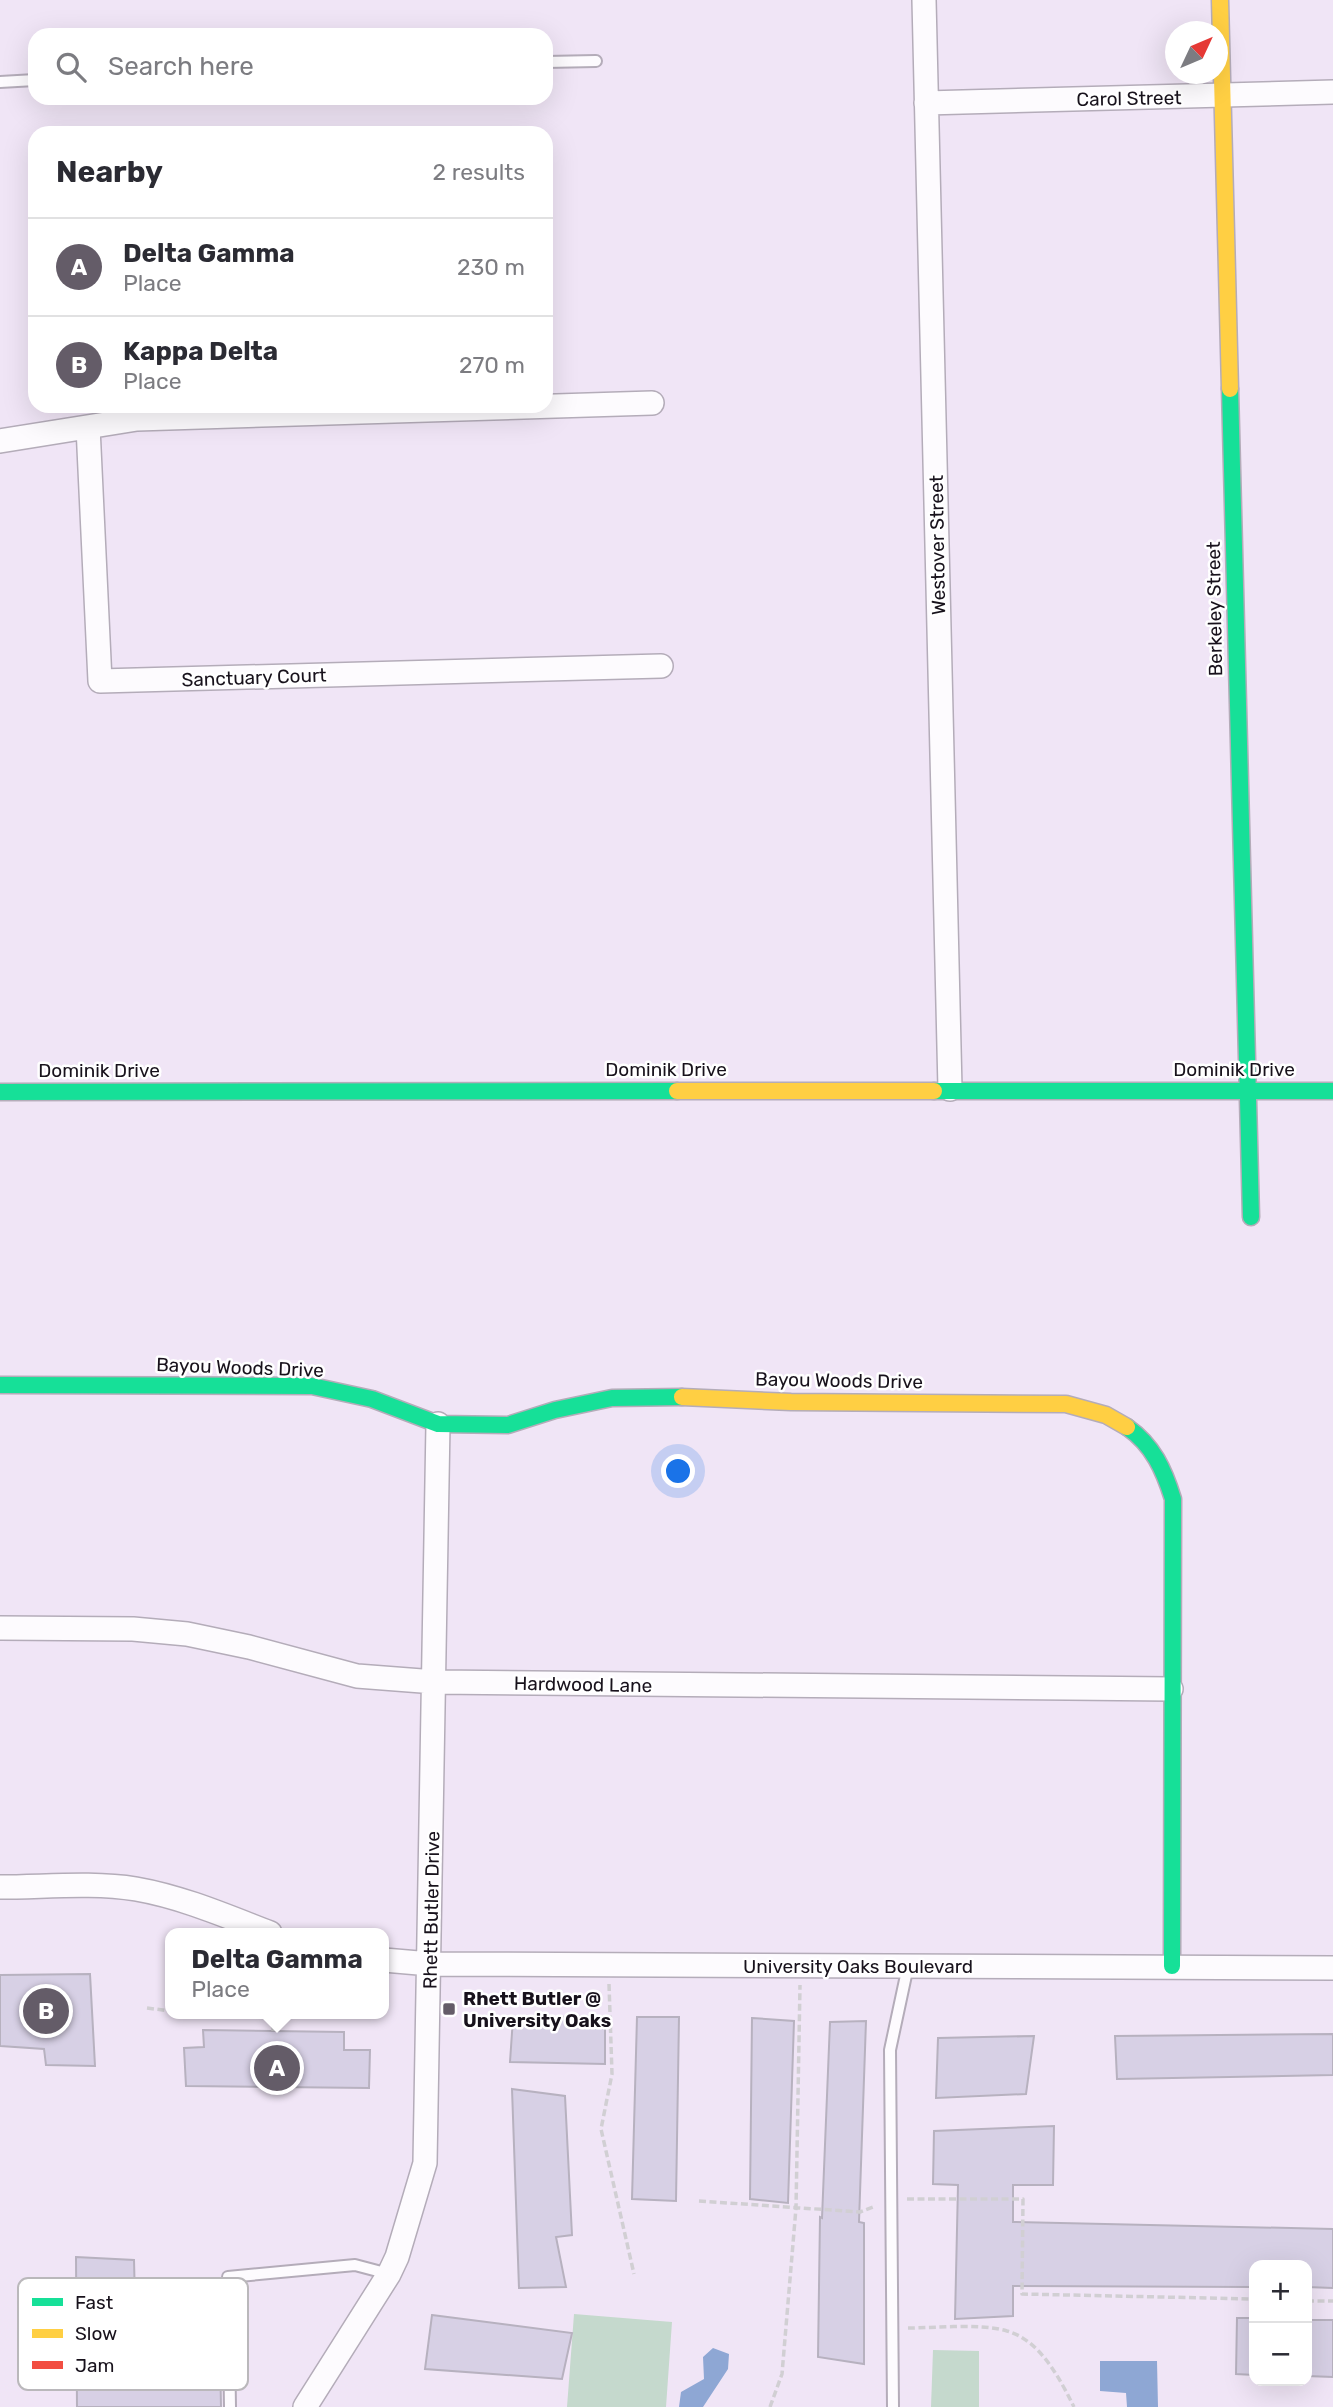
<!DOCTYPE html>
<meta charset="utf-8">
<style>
:root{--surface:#fff;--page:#f2f2f3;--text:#2b2b33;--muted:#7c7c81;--line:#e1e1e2;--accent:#645c68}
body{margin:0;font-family:Rubik,sans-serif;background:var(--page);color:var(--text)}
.controls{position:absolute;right:21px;bottom:21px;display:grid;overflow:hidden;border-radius:14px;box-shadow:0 7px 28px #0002}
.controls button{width:63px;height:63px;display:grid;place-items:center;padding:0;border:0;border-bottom:2px solid var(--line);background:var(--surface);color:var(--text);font:35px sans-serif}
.compass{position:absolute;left:1165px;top:21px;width:63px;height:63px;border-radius:50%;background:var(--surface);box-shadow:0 7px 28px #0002;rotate:46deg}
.you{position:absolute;left:679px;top:1472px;width:24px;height:24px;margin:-18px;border:5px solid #fff;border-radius:50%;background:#1a73e8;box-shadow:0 0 0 10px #1a73e833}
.badge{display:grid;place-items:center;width:46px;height:46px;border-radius:50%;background:var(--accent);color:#fff;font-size:23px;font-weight:700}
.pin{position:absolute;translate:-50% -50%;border:4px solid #fff;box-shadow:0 2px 7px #0006}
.popup{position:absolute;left:165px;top:1928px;width:224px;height:91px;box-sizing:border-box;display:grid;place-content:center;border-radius:14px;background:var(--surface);filter:drop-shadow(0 2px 5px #0005);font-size:23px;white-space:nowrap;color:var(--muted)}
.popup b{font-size:26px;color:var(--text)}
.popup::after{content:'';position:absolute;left:50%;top:100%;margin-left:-14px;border:14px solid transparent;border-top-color:var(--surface)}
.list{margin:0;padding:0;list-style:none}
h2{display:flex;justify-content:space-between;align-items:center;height:91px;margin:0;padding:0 28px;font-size:30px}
h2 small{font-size:23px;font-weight:400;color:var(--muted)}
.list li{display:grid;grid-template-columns:46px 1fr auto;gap:21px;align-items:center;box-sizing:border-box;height:98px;padding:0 28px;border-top:2px solid var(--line)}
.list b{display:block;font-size:26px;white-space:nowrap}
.list p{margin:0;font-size:23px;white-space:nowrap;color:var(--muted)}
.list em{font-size:23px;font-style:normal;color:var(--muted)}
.icon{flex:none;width:38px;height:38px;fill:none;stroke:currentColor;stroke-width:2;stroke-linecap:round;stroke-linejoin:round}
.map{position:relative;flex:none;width:1333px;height:2407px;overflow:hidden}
.search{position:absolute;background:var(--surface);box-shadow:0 7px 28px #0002;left:28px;top:28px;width:525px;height:77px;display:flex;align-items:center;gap:18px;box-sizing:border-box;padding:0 24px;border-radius:21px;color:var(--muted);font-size:26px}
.panel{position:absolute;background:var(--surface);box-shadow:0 7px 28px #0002;left:28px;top:126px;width:525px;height:287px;border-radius:21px}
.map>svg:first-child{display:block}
</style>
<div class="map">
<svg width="1333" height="2407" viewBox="0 0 1333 2407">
<rect width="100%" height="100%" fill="#f0e5f6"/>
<path fill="#c5d9cd" d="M 574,2314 L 672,2322 L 666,2407 L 567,2407 Z
M 933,2350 L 979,2351 L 979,2407 L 931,2407 Z"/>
<path fill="#8ea7d4" d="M 713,2348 L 729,2354 L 728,2369 L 703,2407 L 679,2407 L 681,2392 L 704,2379 L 703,2357 Z
M 1100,2361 L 1157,2361 L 1158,2407 L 1127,2407 L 1126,2393 L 1100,2391 Z"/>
<path fill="#d7d0e5" stroke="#b7b1bf" stroke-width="2" d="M 90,1974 L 95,2066 L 46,2065 L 44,2049 L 0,2046 L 0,1975 Z
M 605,2016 L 605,2064 L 510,2062 L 513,2018 Z
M 637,2017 L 679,2017 L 676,2201 L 632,2199 Z
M 752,2018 L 794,2021 L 788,2203 L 750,2199 Z
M 866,2021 L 859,2222 L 864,2223 L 864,2364 L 818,2357 L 820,2217 L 822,2218 L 830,2022 Z
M 203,2030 L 344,2032 L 344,2050 L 370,2050 L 369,2088 L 186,2086 L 184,2048 L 204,2047 Z
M 1333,2034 L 1333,2075 L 1117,2079 L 1115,2036 Z
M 1034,2036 L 1026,2094 L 936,2098 L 938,2038 Z
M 512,2089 L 565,2096 L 572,2235 L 556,2237 L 566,2287 L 519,2288 Z
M 1054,2126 L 1053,2185 L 1013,2185 L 1013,2222 L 1333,2229 L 1333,2288 L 1307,2287 L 1307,2265 L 1254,2265 L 1254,2287 L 1013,2286 L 1013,2316 L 955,2319 L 958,2185 L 933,2184 L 934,2131 Z
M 76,2257 L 134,2260 L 135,2301 L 219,2303 L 221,2407 L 77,2407 Z
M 432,2315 L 572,2333 L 562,2379 L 425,2369 Z
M 1237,2318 L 1254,2318 L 1254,2375 L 1236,2374 Z
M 1307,2320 L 1333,2320 L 1333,2377 L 1307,2376 Z"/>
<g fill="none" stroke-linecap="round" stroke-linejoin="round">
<g stroke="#b4acb9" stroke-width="14">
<path id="lane" d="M 546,62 L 596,61
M 0,82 L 35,80
M 230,2407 L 228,2277 L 355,2265 L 389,2274
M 893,2407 L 890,2050 L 908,1966"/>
</g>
<g stroke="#b4acb9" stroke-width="26">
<path id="street" d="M 924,0 L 950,1089
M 926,103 L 1333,92
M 88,427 L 100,681 L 661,666
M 0,441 L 137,419 L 652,403
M 0,1628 L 133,1629 L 187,1634 L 249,1647 L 357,1676 L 435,1682 L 1171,1689
M 0,1887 C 45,1887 92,1882 136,1889 C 182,1897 226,1916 270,1933
M 384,1960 L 430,1964 L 1333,1968
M 305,2407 L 389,2274 L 397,2257 L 425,2163 L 438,1424"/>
</g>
<g stroke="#b4acb9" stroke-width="19">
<path id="fast" d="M 1230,389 L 1251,1217
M 934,1091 L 1333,1091
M 0,1092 L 677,1091
M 0,1385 L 312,1386 L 372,1399 L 438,1424 L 508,1425 L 555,1410 L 612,1398 L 682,1397
M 1127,1427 C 1153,1445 1164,1470 1173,1499 L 1172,1966"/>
</g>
<g stroke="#b4acb9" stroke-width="19">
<path id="slow" d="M 1220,0 L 1230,389
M 677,1091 L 934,1091
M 682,1397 L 791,1402 L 1066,1404 L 1106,1415 L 1127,1427"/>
</g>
<path stroke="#d1cfd3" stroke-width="3.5" stroke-dasharray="7 3.5" stroke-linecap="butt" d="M 609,1984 L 612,2074 L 601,2129 L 634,2274
M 147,2008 L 170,2011
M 190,2014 L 273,2018
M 273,2031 L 273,2014
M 907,2199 L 1023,2199 L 1022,2294 L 1254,2299
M 699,2201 L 860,2212 L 876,2206
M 1307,2301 L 1333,2301
M 908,2328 C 937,2328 981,2323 1007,2331 C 1040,2340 1060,2379 1074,2407
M 770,2407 L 782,2374 L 796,2208 L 800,1985"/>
<use href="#lane" stroke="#fdfbfe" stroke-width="10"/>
<use href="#street" stroke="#fdfbfe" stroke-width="23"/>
<use href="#fast" stroke="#16e098" stroke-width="16"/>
<use href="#slow" stroke="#ffcf43" stroke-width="16"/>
</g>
<rect fill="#645c68" stroke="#fff" stroke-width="2.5" x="442" y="2002" width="14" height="14" rx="3.5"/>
<g text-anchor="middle" stroke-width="5" stroke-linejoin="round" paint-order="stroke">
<g font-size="19" fill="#18121c" stroke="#fff">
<text transform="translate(1129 98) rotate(-1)" y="7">Carol Street</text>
<text transform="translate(937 545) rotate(-91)" y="7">Westover Street</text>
<text transform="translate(1214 609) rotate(-91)" y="7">Berkeley Street</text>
<text transform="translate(254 677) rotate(-2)" y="7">Sanctuary Court</text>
<text x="666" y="1076">Dominik Drive</text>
<text x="1234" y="1076">Dominik Drive</text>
<text x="99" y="1077">Dominik Drive</text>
<text transform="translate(240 1367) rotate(2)" y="7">Bayou Woods Drive</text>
<text transform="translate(839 1380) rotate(1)" y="7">Bayou Woods Drive</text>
<text transform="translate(583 1684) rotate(1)" y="7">Hardwood Lane</text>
<text transform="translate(431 1910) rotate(-89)" y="7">Rhett Butler Drive</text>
<text x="858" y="1973">University Oaks Boulevard</text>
</g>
<g font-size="19" font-weight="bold" fill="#18121c" stroke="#fff" text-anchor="start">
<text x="463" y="2005">Rhett Butler @<tspan x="463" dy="22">University Oaks</tspan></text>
</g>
</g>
<rect x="18" y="2278" width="230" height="112" rx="10" fill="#fff" stroke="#bab8bb" stroke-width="2"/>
<rect x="32" y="2298" width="31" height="8" fill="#16e098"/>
<rect x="32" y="2329" width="31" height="9" fill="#ffcf43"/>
<rect x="32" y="2361" width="31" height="8" fill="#f24e42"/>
<g font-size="19" fill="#18121c">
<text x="75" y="2309">Fast</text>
<text x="75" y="2340">Slow</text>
<text x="75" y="2372">Jam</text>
</g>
</svg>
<div class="controls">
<button>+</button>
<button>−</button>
</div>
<svg class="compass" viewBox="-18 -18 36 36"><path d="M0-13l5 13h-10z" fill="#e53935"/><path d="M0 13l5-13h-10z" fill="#7c7c81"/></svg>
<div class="you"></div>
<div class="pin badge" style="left:277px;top:2068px">A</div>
<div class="popup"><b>Delta Gamma</b>Place</div>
<div class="pin badge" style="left:46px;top:2011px">B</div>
<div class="search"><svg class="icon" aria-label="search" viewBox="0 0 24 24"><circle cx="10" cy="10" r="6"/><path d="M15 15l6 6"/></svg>Search here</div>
<section class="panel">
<h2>Nearby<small>2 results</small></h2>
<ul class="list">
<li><span class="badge">A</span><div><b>Delta Gamma</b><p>Place</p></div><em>230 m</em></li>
<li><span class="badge">B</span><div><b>Kappa Delta</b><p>Place</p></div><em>270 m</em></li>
</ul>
</section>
</div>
